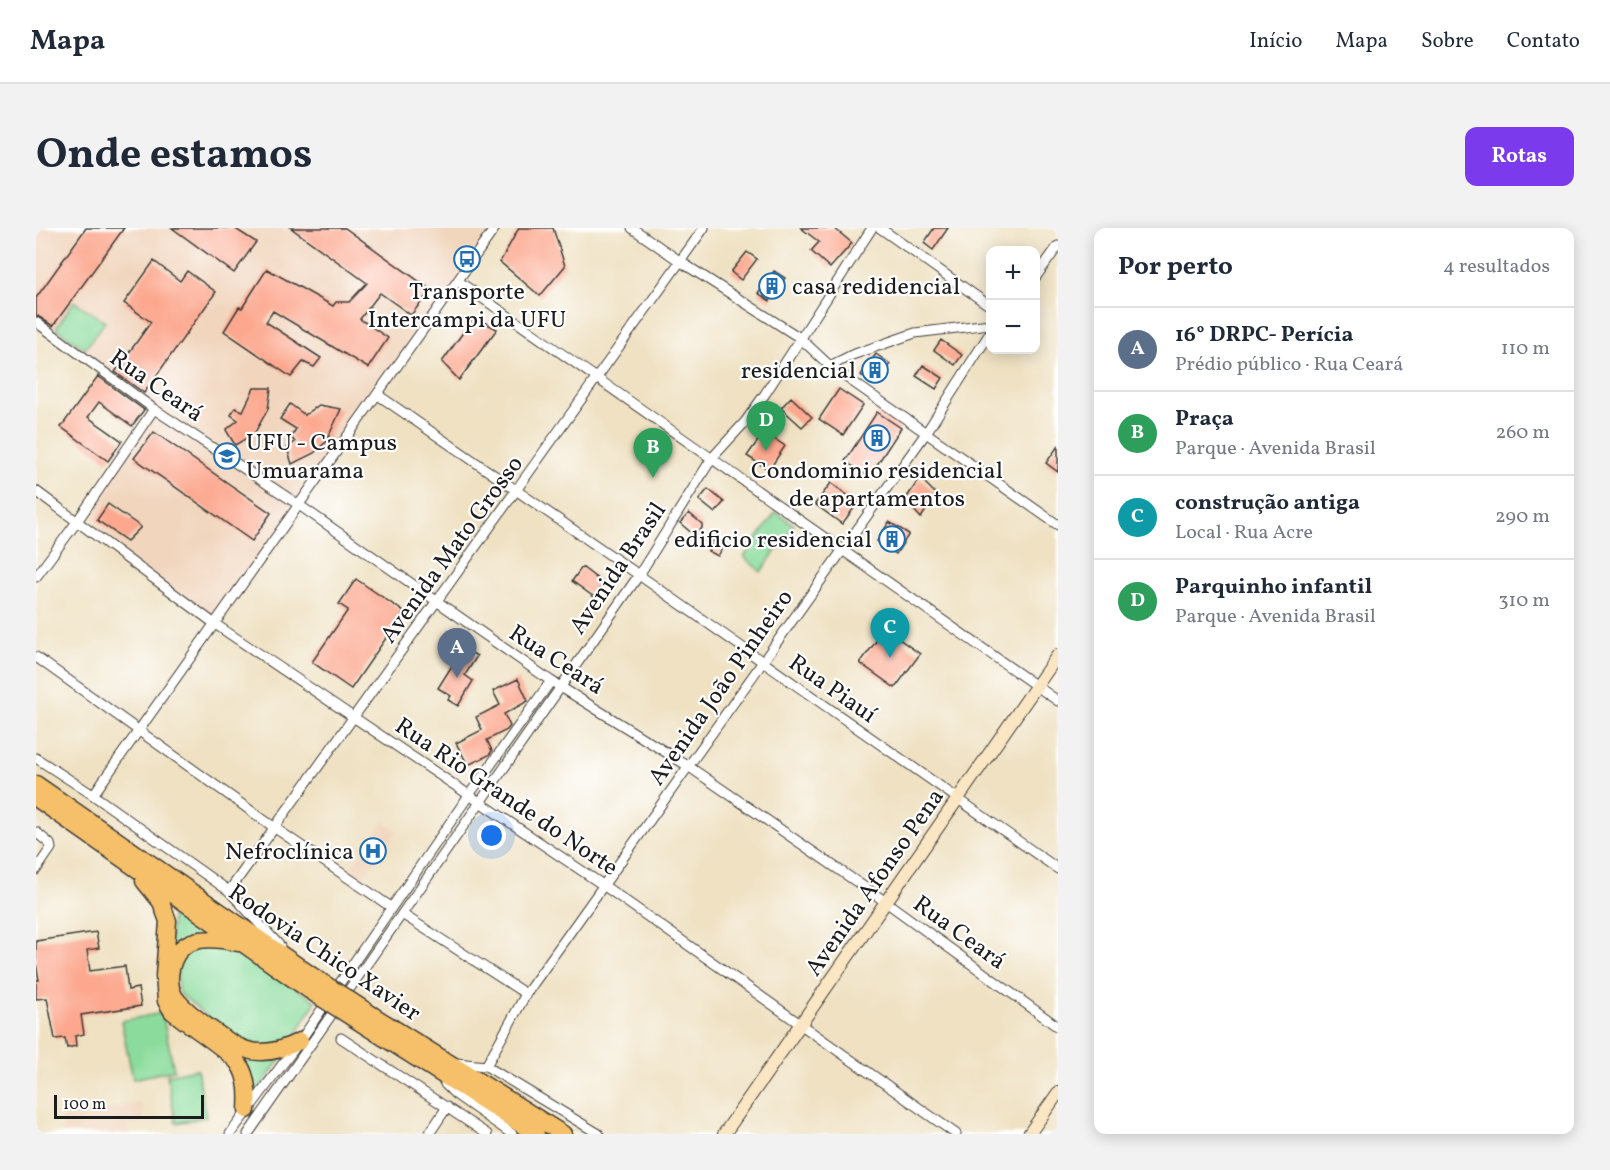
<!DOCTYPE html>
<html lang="pt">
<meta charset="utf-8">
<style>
:root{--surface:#fff;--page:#f2f2f3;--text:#1f2937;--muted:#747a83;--line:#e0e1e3;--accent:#7c3aed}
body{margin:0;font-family:Vollkorn,serif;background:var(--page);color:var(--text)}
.controls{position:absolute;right:18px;top:18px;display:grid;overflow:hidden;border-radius:12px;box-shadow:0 3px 15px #0003}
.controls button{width:54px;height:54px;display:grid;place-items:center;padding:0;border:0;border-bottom:2px solid var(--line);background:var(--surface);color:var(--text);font:30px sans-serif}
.scale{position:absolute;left:18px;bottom:15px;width:150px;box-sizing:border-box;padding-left:6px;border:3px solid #1c1c1c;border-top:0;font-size:16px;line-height:21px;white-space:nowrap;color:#1c1c1c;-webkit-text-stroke:4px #fff;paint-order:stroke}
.you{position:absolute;left:456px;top:608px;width:21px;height:21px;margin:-15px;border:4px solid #fff;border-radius:50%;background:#1a73e8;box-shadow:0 0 0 9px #1a73e833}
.badge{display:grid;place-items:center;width:39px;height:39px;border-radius:50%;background:var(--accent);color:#fff;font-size:20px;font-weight:700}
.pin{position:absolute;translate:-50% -50px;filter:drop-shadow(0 2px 3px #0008)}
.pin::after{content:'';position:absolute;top:32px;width:21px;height:18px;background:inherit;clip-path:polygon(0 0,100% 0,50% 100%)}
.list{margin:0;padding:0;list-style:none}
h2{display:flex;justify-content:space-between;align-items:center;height:78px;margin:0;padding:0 24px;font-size:26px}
h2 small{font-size:20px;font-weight:400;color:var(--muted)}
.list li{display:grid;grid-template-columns:39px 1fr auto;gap:18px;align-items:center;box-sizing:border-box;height:84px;padding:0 24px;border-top:2px solid var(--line)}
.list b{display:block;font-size:22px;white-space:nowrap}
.list p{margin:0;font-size:20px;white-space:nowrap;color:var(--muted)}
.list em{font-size:20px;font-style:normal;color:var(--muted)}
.map{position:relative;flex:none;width:1022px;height:906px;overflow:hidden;border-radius:12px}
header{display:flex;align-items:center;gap:36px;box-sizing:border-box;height:84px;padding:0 30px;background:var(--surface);border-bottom:2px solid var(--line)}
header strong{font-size:28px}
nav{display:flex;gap:33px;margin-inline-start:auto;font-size:21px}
.intro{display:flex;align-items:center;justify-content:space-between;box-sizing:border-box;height:144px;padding:0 36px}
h1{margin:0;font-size:42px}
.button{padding:15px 27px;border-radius:12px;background:var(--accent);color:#fff;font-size:21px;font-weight:700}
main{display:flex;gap:36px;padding:0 36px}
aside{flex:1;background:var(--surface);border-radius:12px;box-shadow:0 3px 15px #0003}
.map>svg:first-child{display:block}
</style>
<header>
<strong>Mapa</strong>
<nav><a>Início</a><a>Mapa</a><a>Sobre</a><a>Contato</a></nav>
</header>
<div class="intro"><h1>Onde estamos</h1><a class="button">Rotas</a></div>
<main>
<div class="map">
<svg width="1022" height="906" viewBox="0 0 1022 906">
<rect width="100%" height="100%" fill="#fff"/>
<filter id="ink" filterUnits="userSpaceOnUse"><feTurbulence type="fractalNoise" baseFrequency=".0167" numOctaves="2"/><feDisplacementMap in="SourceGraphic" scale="12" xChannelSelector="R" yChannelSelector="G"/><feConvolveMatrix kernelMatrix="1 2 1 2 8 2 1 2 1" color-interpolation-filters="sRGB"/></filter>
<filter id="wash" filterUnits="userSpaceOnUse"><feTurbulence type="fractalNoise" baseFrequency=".008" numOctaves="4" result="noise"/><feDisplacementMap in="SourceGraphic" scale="24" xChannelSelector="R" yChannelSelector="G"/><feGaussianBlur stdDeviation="1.35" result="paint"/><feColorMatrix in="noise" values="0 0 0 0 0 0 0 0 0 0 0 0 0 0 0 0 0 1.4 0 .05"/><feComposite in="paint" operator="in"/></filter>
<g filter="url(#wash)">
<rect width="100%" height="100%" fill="#efe1c2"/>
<path fill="#f1d5bd" d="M 0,0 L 457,0 L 179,395 L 40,293 L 119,180 L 0,94 Z
M 347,594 L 362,603 L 325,652 L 313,643 Z
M 105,875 L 108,894 L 91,897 L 92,906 L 27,906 L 24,890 Z"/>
<path fill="#8bdc9c" stroke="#547c5c" stroke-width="1.5" d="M 38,73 L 69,94 L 49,121 L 20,100 Z
M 740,284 L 758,297 L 725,344 L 708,329 Z
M 133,671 L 179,707 L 157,710 L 139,719 C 121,759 140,782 172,804 C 198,823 214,834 248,826 L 215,872 C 215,813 165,817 138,780 C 122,758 133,727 135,703 C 136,692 135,681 133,671 Z
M 168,716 L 197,720 L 280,773 L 260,807 L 240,819 L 199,812 L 143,765 C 138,735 141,730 168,716 Z
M 126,785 L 138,842 L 97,851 L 85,793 Z
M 161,841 L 170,889 L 140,895 L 131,847 Z"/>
<g id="blocks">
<path fill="#fca78e" d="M 50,0 L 88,0 L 17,98 L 0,87 L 0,70 Z
M 136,0 L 198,0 L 220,14 L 198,45 Z
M 255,0 L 309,0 L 395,62 L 375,87 L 344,65 L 324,91 L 352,110 L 332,140 L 237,83 L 230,94 L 285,130 L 278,139 L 267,134 L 255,149 L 188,103 L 203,79 L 206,80 L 231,41 L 297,78 L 300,74 L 313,74 L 331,55 Z
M 483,0 L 517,0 L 529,38 L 504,68 L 464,34 Z
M 765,0 L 798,0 L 816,15 L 794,40 L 775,23 L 783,14 Z
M 898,0 L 912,0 L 897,22 L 888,15 Z
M 711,24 L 721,31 L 705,52 L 695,44 Z
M 118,33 L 144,53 L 151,43 L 180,64 L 108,165 L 79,144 L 115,94 L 88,75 Z
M 738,43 L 749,50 L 734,73 L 722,65 Z
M 438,89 L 461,101 L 423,152 L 406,134 Z
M 905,112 L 926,127 L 919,137 L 898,122 Z
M 840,126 L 854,136 L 838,157 L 825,147 Z
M 887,137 L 907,150 L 900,161 L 880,148 Z
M 62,148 L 108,182 L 96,198 L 63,174 L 52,189 L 86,213 L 72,233 L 25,199 Z
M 218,160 L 235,160 L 232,181 L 218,206 L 199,217 L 190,202 L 202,192 L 195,187 L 199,180 L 207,183 Z
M 803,161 L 827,177 L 807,207 L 783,191 Z
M 755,169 L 776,189 L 766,199 L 745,180 Z
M 254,176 L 269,187 L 283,177 L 305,181 L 290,214 L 278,225 L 256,236 L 251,220 L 259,214 L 255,209 L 260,201 L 244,191 Z
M 841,184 L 865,200 L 833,249 L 809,233 Z
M 118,204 L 235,285 L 216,313 L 98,230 Z
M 728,204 L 749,218 L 733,242 L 711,228 Z
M 1022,218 L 1022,244 L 1010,235 Z
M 884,250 L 900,266 L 885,290 L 869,272 Z
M 795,255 L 822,275 L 806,296 L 779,276 Z
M 672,261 L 688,274 L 679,285 L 663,272 Z
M 72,276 L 105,299 L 91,313 L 61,292 Z
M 653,285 L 666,296 L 666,300 L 659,308 L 644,295 Z
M 853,294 L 873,306 L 860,326 L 841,313 Z
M 677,312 L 688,317 L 682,328 L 672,323 Z
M 546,339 L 568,356 L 558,369 L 536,353 Z
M 320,351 L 368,384 L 315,461 L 276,434 L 312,382 L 303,376 Z
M 849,401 L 884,426 L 859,460 L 824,435 Z
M 427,420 L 441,428 L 429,447 L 437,453 L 422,478 L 412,472 L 415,468 L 402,460 Z
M 482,451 L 492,473 L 468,486 L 474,498 L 471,502 L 451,512 L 456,523 L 453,527 L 432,537 L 420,515 L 446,502 L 440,489 L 464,477 L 457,463 Z
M 60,704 L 63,720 L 51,722 L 54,743 L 89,738 L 92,762 L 102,760 L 105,778 L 45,787 L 48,806 L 39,808 L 40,818 L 31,820 L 29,810 L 19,811 L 11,770 L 0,771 L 0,752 L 3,752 L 0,735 L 0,713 Z"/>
</g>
</g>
<g filter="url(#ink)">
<use href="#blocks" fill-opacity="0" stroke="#3c3a35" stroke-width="1.5"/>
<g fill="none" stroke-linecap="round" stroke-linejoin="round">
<g stroke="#3c3a35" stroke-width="11">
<path id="street" d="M 596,0 L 645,34 L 764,110 L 794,138 L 1022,297
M 844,0 L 954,78
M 999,50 L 1022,18
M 422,53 L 1022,473
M 0,94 L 118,181 L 263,277 L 515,453 L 652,538 L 850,674 L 1022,799
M 794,138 L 816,127 L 879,105 L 954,96
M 342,167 L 603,347 L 1022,641
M 0,263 L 179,396 L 567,657 L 920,906
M 0,349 L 40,295 L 118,181
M 0,429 L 239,600 L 355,679
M 0,530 L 57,567 L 193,663 L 244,718
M 57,567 L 459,0
M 0,604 L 14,616 L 15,620 L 0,642
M 193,663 L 668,0
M 366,686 L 490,766
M 305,810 L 451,906
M 420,835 L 450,838 L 563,906
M 450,838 L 490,766 L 890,205 L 954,105
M 409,856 L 419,866 L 476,906
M 194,906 L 264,813 L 433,567 L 515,453
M 212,906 L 603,347 L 676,230 L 709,194 L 729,166 L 836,0
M 393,906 L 411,879"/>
</g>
<g stroke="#3c3a35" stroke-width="14">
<path id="secondary" d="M 688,906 L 1022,427
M 993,906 L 1022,865"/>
</g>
<g stroke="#3c3a35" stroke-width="19">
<path id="highway" d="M 0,556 L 278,749
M 0,570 L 273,762
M 108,653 L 125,674 L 132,693 L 128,748 L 130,773 L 136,783 C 153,798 191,820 203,836 C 212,850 212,866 211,882
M 202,715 C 174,709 142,706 135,741 C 133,750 134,760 138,768 C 145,779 158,788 168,796 C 204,822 221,835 264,813
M 338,788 L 527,906
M 331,799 L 500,906"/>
</g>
<use href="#street" stroke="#fff" stroke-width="9"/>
<use href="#secondary" stroke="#fbe6c4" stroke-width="12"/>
<use href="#highway" stroke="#f6c06b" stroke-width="16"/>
<g stroke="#3c3a35" stroke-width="19" stroke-linecap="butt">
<path id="highway-bridge" d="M 278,749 L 338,788
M 273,762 L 331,799"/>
</g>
<use href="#highway-bridge" stroke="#f6c06b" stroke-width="16"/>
</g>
</g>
<defs>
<g id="bus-ring" transform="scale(1.35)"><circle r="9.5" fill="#fff" stroke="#1f6fb2" stroke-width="1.5"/><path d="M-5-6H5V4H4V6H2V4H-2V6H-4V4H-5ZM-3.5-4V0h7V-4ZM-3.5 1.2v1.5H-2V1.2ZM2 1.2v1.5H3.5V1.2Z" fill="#1f6fb2"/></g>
<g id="building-ring" transform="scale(1.35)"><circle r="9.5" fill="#fff" stroke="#1f6fb2" stroke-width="1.5"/><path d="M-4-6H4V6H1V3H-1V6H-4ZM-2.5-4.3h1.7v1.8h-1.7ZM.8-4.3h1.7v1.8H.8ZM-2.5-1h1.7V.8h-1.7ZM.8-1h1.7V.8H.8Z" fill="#1f6fb2"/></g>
<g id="university-ring" transform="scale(1.35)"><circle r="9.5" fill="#fff" stroke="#1f6fb2" stroke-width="1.5"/><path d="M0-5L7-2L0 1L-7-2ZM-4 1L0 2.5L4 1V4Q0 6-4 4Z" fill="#1f6fb2"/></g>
<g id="hospital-ring" transform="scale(1.35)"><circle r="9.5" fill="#fff" stroke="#1f6fb2" stroke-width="1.5"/><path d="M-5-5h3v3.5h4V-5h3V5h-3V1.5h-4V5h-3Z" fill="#1f6fb2"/></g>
</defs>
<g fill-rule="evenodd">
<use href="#bus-ring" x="431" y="31"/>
<use href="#building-ring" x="736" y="58"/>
<use href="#building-ring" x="839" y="142"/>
<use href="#building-ring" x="841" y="210"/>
<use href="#university-ring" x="191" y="228"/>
<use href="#building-ring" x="856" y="311"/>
<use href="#hospital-ring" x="337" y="623"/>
</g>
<g text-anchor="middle" stroke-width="4.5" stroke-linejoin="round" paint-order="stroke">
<g font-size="24" fill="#1c1c1c" stroke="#fff" text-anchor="end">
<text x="756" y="66" text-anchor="start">casa redidencial</text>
<text x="431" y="71" text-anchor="middle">Transporte<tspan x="431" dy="28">Intercampi da UFU</tspan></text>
<text x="820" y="150">residencial</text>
<text x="210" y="222" text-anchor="start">UFU - Campus<tspan x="210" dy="28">Umuarama</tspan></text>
<text x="841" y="250" text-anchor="middle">Condominio residencial<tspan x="841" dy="28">de apartamentos</tspan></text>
<text x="836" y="319">edificio residencial</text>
<text x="318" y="631">Nefroclínica</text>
</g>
<g font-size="24" fill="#1c1c1c" stroke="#fff">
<text transform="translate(121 157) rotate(35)" y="8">Rua Ceará</text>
<text transform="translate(415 321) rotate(-54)" y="8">Avenida Mato Grosso</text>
<text transform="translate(581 340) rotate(-56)" y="8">Avenida Brasil</text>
<text transform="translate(521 431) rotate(33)" y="8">Rua Ceará</text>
<text transform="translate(684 459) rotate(-55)" y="8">Avenida João Pinheiro</text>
<text transform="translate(797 460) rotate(35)" y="8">Rua Piauí</text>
<text transform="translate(471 568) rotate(34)" y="8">Rua Rio Grande do Norte</text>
<text transform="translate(838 654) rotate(-55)" y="8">Avenida Afonso Pena</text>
<text transform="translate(924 704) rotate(36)" y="8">Rua Ceará</text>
<text transform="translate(289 724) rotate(34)" y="8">Rodovia Chico Xavier</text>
</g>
</g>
</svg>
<div class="controls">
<button>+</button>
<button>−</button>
</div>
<div class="scale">100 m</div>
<div class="you"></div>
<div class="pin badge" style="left:421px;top:450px;background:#5c6f8a">A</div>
<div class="pin badge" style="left:617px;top:250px;background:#2e9e5b">B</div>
<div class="pin badge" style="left:854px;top:430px;background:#0f9aa8">C</div>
<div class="pin badge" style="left:730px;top:223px;background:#2e9e5b">D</div>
</div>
<aside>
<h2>Por perto<small>4 resultados</small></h2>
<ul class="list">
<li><span class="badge" style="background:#5c6f8a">A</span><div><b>16° DRPC- Perícia</b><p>Prédio público · Rua Ceará</p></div><em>110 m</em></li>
<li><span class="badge" style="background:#2e9e5b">B</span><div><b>Praça</b><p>Parque · Avenida Brasil</p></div><em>260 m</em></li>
<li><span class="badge" style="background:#0f9aa8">C</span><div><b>construção antiga</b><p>Local · Rua Acre</p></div><em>290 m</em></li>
<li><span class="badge" style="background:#2e9e5b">D</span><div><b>Parquinho infantil</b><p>Parque · Avenida Brasil</p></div><em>310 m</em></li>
</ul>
</aside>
</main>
